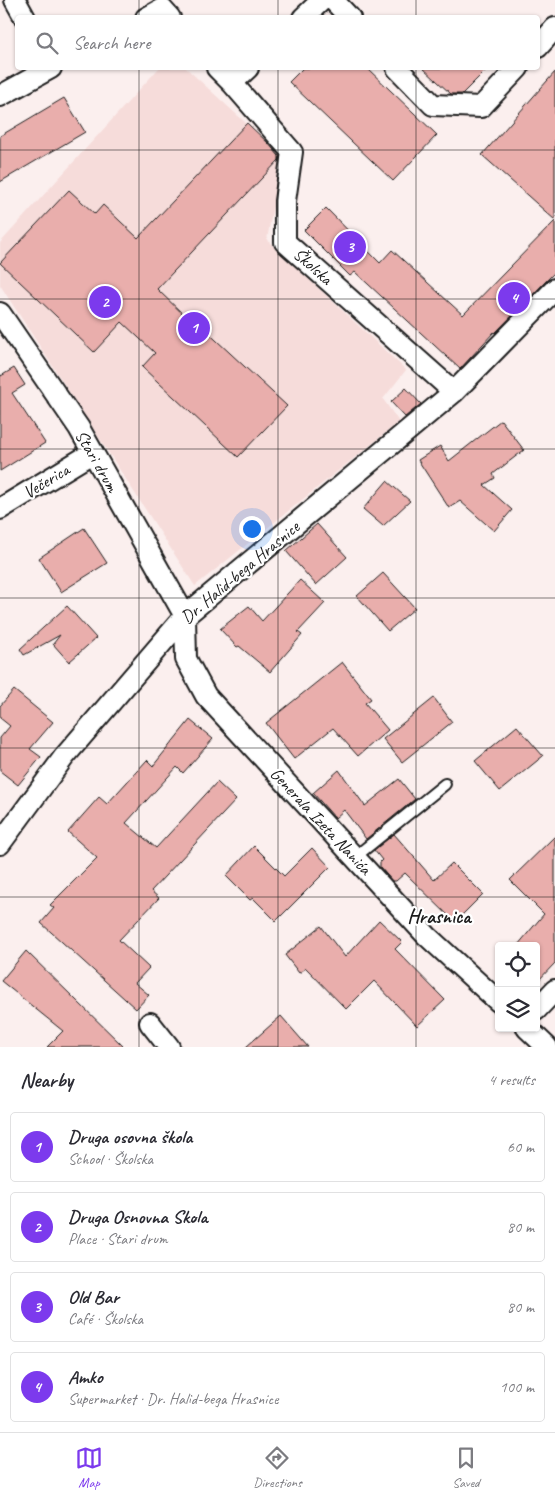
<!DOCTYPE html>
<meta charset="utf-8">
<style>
:root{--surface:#fff;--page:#f7f7f7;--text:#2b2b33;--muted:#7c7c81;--line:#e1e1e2;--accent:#7c3aed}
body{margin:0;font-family:Caveat,sans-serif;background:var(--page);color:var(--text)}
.controls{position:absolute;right:15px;bottom:15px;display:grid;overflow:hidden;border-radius:5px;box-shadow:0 1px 4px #0004}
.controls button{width:45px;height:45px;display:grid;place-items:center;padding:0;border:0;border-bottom:1px solid var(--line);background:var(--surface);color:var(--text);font:25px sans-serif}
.you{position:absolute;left:251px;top:528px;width:18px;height:18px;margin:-12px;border:4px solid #fff;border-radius:50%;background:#1a73e8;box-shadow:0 0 0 8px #1a73e833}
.badge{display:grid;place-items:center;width:32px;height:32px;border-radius:50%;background:var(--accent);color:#fff;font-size:16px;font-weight:700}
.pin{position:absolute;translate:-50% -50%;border:2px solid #fff;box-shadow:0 1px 5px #0006}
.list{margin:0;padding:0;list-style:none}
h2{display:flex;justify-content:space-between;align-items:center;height:65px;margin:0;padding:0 20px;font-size:21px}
h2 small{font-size:16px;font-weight:400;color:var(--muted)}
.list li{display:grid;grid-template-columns:32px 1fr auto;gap:15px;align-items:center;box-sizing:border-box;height:70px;margin:0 10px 10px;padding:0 10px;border:1px solid var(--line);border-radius:5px}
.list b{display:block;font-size:19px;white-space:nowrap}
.list p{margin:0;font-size:16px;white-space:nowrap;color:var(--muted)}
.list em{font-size:16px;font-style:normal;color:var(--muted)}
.icon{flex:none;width:28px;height:28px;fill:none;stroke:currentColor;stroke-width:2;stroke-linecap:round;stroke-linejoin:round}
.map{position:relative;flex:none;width:555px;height:1047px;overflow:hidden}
.search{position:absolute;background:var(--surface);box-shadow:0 1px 4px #0004;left:15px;right:15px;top:15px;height:55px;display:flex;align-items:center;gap:12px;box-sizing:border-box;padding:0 18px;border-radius:5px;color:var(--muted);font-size:19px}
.sheet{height:385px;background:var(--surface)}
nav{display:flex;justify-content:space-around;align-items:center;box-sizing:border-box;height:70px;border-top:1px solid var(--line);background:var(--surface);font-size:14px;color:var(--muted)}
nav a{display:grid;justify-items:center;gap:2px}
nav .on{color:var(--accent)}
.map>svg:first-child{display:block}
</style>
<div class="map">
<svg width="555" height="1047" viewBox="0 0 555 1047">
<rect width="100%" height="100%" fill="#fbefee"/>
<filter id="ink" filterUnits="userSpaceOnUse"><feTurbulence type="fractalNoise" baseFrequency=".02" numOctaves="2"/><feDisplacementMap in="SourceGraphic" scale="10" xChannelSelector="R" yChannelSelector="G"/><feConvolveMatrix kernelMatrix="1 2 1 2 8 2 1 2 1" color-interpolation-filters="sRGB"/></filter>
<g filter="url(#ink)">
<path fill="#f6dcda" d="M 159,68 L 186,68 L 282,156 L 267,240 L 406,370 L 383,399 L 399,422 L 195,586 L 0,285 L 0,243 Z"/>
<path fill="#e9aeac" stroke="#1c1c1c" d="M 303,68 L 367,68 L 437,135 L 393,181 L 289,82 Z
M 423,68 L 488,68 L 462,94 L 451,94 Z
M 555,72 L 555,220 L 482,155 Z
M 64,98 L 85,132 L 0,182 L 0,136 Z
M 247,123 L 268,143 L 279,156 L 279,160 L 157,289 L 186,317 L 188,314 L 287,406 L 238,457 L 142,367 L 155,353 L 122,322 L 94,352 L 0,263 L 69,190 L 95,214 L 103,205 L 138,238 Z
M 326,208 L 380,263 L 392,250 L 463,315 L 555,221 L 555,272 L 495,333 L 494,332 L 460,369 L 355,272 L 350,276 L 304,230 Z
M 14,368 L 25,385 L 12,393 L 45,443 L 0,471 L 0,374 L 1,376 Z
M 406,388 L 421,404 L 405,417 L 391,402 Z
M 501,420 L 524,450 L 493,474 L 495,478 L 484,485 L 512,510 L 494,531 L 460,501 L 449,508 L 418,460 L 440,446 L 449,461 Z
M 387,481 L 410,501 L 383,526 L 363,509 Z
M 317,524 L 347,557 L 316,585 L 286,551 Z
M 84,528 L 107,563 L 61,592 L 39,558 Z
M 383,573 L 415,608 L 388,631 L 357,596 Z
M 300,580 L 325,603 L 298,632 L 302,635 L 270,672 L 239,646 L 237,647 L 220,629 L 249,606 L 262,621 Z
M 67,606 L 96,638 L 69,662 L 53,644 L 60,635 L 24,655 L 20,649 Z
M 342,662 L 371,699 L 365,703 L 388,730 L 358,756 L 333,728 L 294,759 L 266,723 Z
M 14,690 L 53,722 L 30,749 L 41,757 L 18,785 L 0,771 L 0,738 L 10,726 L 0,718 L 0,706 Z
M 434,698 L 452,722 L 402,762 L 383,739 Z
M 190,720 L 213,739 L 183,773 L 177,767 L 126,823 L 156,848 L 217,782 L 236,800 L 151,891 L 159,898 L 119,940 L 149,968 L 135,983 L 149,995 L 136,1009 L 41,923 L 54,908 L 50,905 L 97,858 L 68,832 L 99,797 L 107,804 L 147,760 L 153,766 Z
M 517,726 L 543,756 L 500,791 L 475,761 Z
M 339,770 L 365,806 L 399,779 L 415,799 L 366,839 L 344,810 L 335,818 L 313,793 Z
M 394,834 L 434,880 L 452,863 L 483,894 L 455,922 L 405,873 L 396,881 L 392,881 L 380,867 L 380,862 L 382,860 L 374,850 Z
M 555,836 L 555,963 L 536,983 L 536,946 L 517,946 L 544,914 L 510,880 Z
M 254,846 L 284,876 L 312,848 L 330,867 L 276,921 L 253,898 L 250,900 L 226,876 Z
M 379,920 L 402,942 L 395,949 L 445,1000 L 417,1026 L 374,981 L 346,1009 L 306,968 L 299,973 L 285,955 L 321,926 L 345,957 Z
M 26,951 L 124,1047 L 47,1047 L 63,1031 L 1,981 Z
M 281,1016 L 308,1047 L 246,1047 Z"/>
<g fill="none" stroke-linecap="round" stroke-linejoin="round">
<g stroke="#1c1c1c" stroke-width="14">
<path id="service" d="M 355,857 L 445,784"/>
</g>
<g stroke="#1c1c1c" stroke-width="24">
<path id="minor" d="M 15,0 L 25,18
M 333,0 L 350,18
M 146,18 L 162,9 L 170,18
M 303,18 L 322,0
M 538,47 L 555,28
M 217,68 L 232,83 L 248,68
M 397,68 L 433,105 L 481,107 L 518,68
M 232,83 L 292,152 L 285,201 L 285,242 L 454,392
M 0,96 L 51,68
M 0,313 L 79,428 L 185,616 L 186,659 L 206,696 L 427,936 L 499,1002
M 0,509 L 92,453
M 0,844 L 64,757 L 185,616 L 454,392 L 555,289
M 536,1010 L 555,990
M 150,1023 L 169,1047
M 527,1028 L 547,1047"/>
</g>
<use href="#service" stroke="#fff" stroke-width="10"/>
<use href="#minor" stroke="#fff" stroke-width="20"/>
</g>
</g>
<path fill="none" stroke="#1c1c1c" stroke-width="1" stroke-opacity="0.55" d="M 139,0 L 139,18M 278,0 L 278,18M 416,0 L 416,18M 139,68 L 139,1047M 278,68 L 278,1047M 416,68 L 416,1047M 0,150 L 555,150M 0,299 L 555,299M 0,449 L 555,449M 0,598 L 555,598M 0,748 L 555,748M 0,897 L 555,897"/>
<g text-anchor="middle" stroke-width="4.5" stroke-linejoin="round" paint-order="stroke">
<g font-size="18" fill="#1c1c1c" stroke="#fff">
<text transform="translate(313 266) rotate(42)" y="6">Školska</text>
<text transform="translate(97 461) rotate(60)" y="6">Stari drum</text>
<text transform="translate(46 481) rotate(-31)" y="6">Večerica</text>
<text transform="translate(240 572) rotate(-40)" y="6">Dr. Halid-bega Hrasnice</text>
<text transform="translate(321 821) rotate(47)" y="6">Generala Izeta Nanića</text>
</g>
<g font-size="20" font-weight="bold" fill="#1c1c1c" stroke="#fff">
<text x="439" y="923">Hrasnica</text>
</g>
</g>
</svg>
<div class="controls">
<button><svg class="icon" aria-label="locate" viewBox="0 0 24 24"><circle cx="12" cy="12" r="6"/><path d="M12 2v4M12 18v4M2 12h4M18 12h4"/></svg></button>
<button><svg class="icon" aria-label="layers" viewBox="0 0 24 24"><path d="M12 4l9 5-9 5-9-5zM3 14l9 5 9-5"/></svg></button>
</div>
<div class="you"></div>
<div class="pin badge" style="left:194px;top:328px">1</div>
<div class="pin badge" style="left:105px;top:302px">2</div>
<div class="pin badge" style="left:350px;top:247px">3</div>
<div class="pin badge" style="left:514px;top:298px">4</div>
<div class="search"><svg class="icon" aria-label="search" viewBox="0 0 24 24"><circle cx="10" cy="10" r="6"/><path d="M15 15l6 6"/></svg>Search here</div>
</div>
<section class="sheet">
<h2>Nearby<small>4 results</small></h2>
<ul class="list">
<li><span class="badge">1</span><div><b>Druga osovna škola</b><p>School · Školska</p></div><em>60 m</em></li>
<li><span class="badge">2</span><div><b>Druga Osnovna Skola</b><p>Place · Stari drum</p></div><em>80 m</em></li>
<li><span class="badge">3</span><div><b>Old Bar</b><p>Café · Školska</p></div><em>80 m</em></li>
<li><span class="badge">4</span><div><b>Amko</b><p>Supermarket · Dr. Halid-bega Hrasnice</p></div><em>100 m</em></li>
</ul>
</section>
<nav>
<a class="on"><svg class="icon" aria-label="map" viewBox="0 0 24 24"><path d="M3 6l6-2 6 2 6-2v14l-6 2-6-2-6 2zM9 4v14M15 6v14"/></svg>Map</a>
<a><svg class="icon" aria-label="directions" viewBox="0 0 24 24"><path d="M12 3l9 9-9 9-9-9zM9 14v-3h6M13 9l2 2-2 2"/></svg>Directions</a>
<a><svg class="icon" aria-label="saved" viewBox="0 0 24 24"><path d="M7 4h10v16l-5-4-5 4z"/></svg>Saved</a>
</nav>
